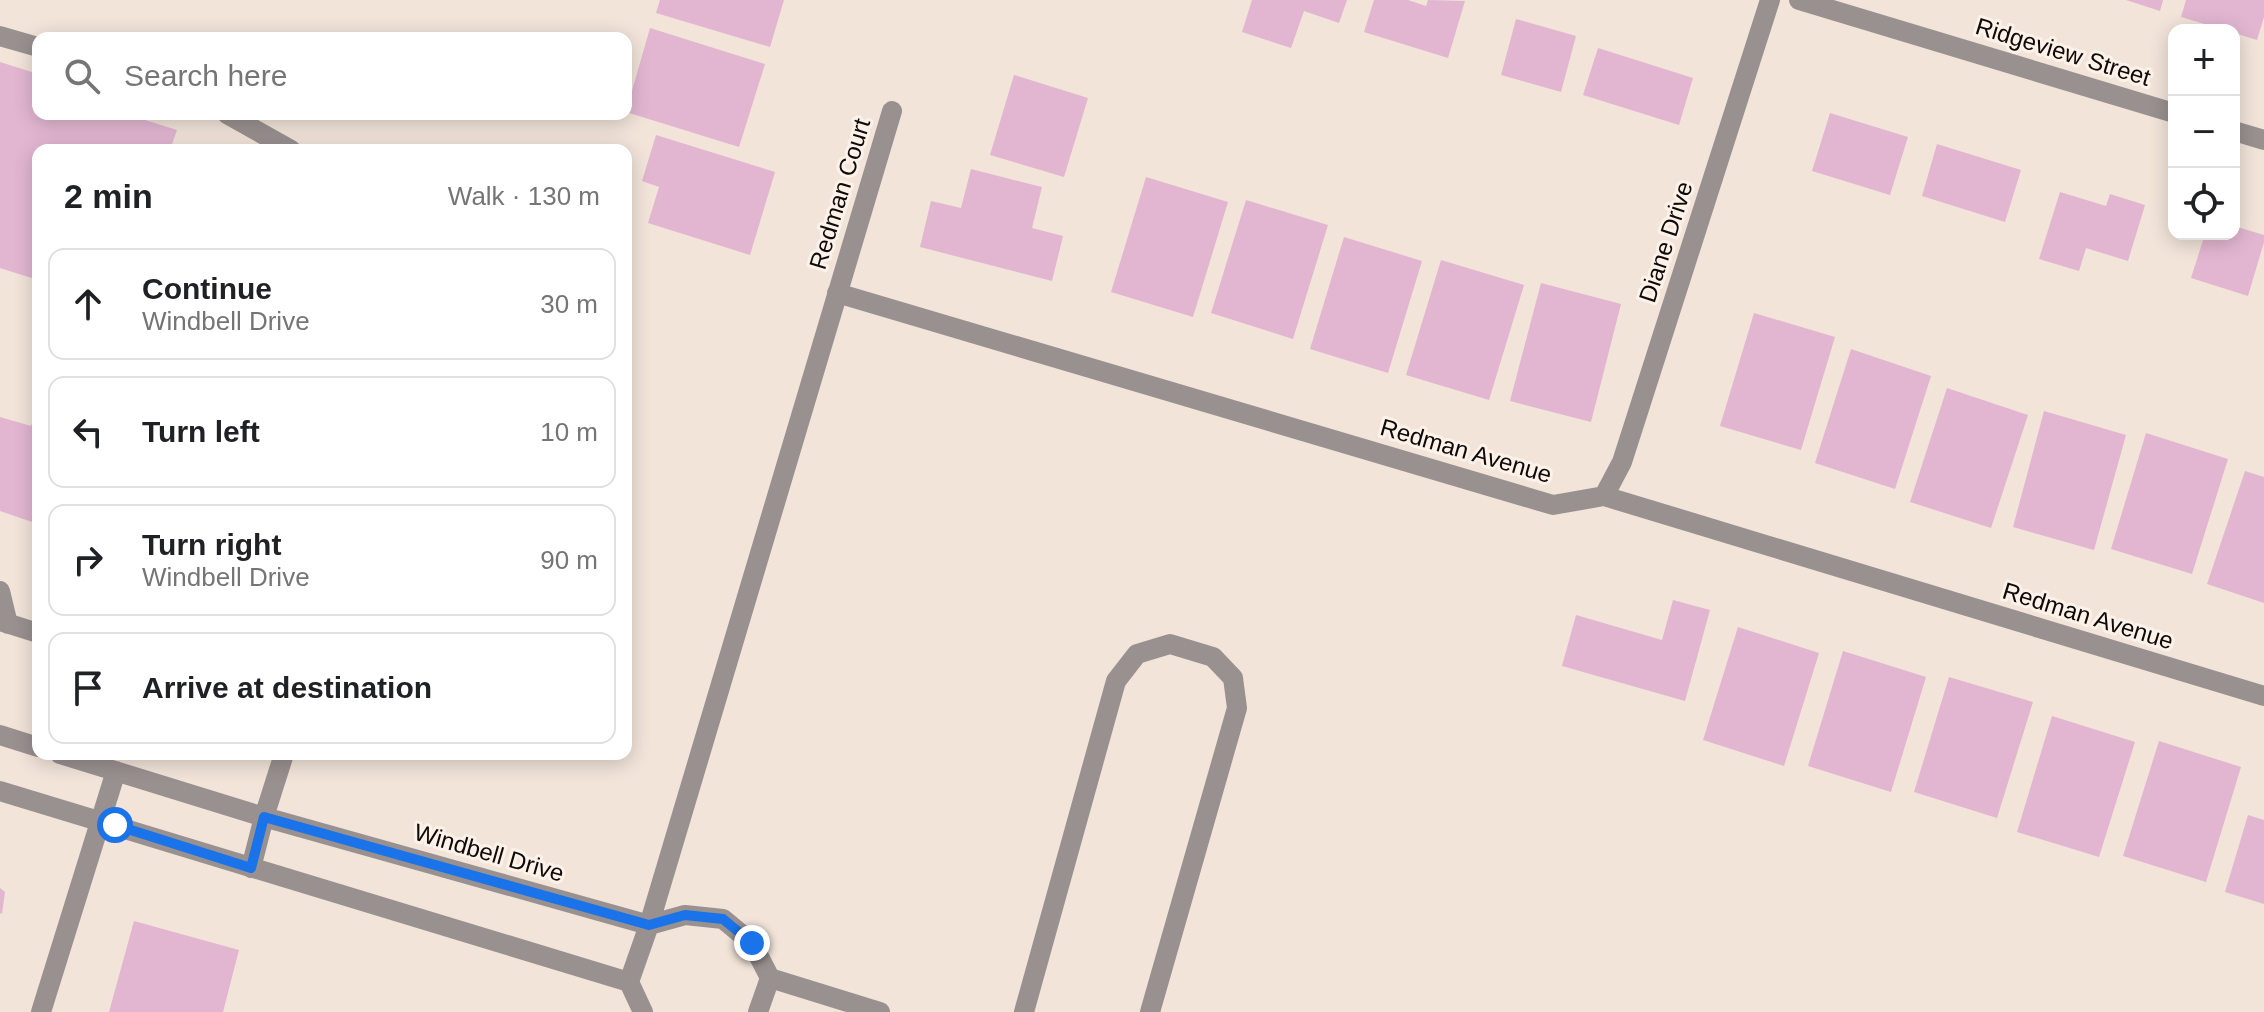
<!DOCTYPE html>
<meta charset="utf-8">
<style>
:root{--surface:#fff;--page:#f6f6f6;--text:#202124;--muted:#757577;--line:#e0e0e0}
body{margin:0;font-family:Helvetica,sans-serif;background:var(--page);color:var(--text)}
.controls{position:absolute;right:24px;top:24px;display:grid;overflow:hidden;border-radius:16px;box-shadow:0 4px 20px #0003}
.controls button{width:72px;height:72px;display:grid;place-items:center;padding:0;border:0;border-bottom:2px solid var(--line);background:var(--surface);color:var(--text);font:40px sans-serif}
.stop{position:absolute;width:24px;height:24px;margin:-18px;border:6px solid #1a73e8;border-radius:50%;background:#fff}
.stop.end{background:#1a73e8;border-color:#fff;box-shadow:0 2px 8px #0008}
.list{margin:0;padding:0;list-style:none}
h2{display:flex;justify-content:space-between;align-items:center;height:104px;margin:0;padding:0 32px;font-size:34px}
h2 small{font-size:26px;font-weight:400;color:var(--muted)}
.list li{display:grid;grid-template-columns:52px 1fr auto;gap:24px;align-items:center;box-sizing:border-box;height:112px;margin:0 16px 16px;padding:0 16px;border:2px solid var(--line);border-radius:16px}
.list b{display:block;font-size:30px;white-space:nowrap}
.list p{margin:0;font-size:26px;white-space:nowrap;color:var(--muted)}
.list em{font-size:26px;font-style:normal;color:var(--muted)}
.icon{flex:none;width:44px;height:44px;fill:none;stroke:currentColor;stroke-width:2;stroke-linecap:round;stroke-linejoin:round}
.map{position:relative;flex:none;width:2264px;height:1012px;overflow:hidden}
.search{position:absolute;background:var(--surface);box-shadow:0 4px 20px #0003;left:32px;top:32px;width:600px;height:88px;display:flex;align-items:center;gap:20px;box-sizing:border-box;padding:0 28px;border-radius:16px;color:var(--muted);font-size:30px}
.panel{position:absolute;background:var(--surface);box-shadow:0 4px 20px #0003;left:32px;top:144px;width:600px;height:616px;border-radius:16px}
.map>svg:first-child{display:block}
</style>
<div class="map">
<svg width="2264" height="1012" viewBox="0 0 2264 1012">
<rect width="100%" height="100%" fill="#f2e4d9"/>
<path fill="#e2b6d1" d="M 660,0 L 784,0 L 770,47 L 656,13 Z
M 1252,0 L 1347,0 L 1339,23 L 1304,11 L 1291,48 L 1242,32 Z
M 1374,0 L 1408,0 L 1426,6 L 1428,0 L 1465,1 L 1448,58 L 1364,32 Z
M 2126,0 L 2163,0 L 2160,11 Z
M 2186,0 L 2264,0 L 2264,17 L 2257,40 L 2234,33 L 2234,30 L 2225,30 L 2181,17 Z
M 1516,19 L 1576,36 L 1561,92 L 1501,75 Z
M 650,28 L 765,64 L 739,147 L 626,112 Z
M 1598,48 L 1693,78 L 1679,125 L 1583,95 Z
M 0,62 L 38,74 L 38,114 L 126,114 L 177,130 L 170,150 L 38,150 L 38,280 L 0,268 Z
M 1014,75 L 1088,98 L 1064,177 L 990,155 Z
M 1830,113 L 1908,137 L 1890,195 L 1812,171 Z
M 656,135 L 775,172 L 750,255 L 648,223 L 659,187 L 642,181 Z
M 1937,144 L 2021,170 L 2005,222 L 1922,196 Z
M 971,169 L 1042,187 L 1032,228 L 1063,236 L 1052,281 L 920,247 L 931,201 L 961,208 Z
M 1146,177 L 1228,202 L 1193,317 L 1111,292 Z
M 2060,192 L 2106,206 L 2110,194 L 2145,205 L 2128,261 L 2086,248 L 2079,271 L 2039,259 Z
M 1246,200 L 1328,225 L 1293,339 L 1211,313 Z
M 2234,226 L 2264,235 L 2264,242 L 2248,296 L 2191,278 L 2205,234 L 2234,234 Z
M 1344,237 L 1422,261 L 1388,373 L 1310,349 Z
M 1441,260 L 1524,285 L 1489,400 L 1406,375 Z
M 1541,283 L 1621,304 L 1591,422 L 1510,401 Z
M 1754,313 L 1835,337 L 1801,450 L 1720,426 Z
M 1851,349 L 1931,376 L 1895,489 L 1815,463 Z
M 1947,388 L 2028,415 L 1991,528 L 1910,502 Z
M 38,406 L 38,524 L 0,511 L 0,417 L 31,426 Z
M 2044,411 L 2126,435 L 2094,550 L 2013,527 Z
M 2146,433 L 2228,459 L 2192,574 L 2111,549 Z
M 2245,471 L 2264,477 L 2264,603 L 2207,584 Z
M 1673,600 L 1710,610 L 1685,701 L 1562,666 L 1576,615 L 1662,640 Z
M 1738,627 L 1819,653 L 1784,766 L 1703,740 Z
M 1843,651 L 1926,677 L 1891,792 L 1808,766 Z
M 1949,677 L 2033,702 L 1997,818 L 1914,792 Z
M 2052,716 L 2135,742 L 2099,857 L 2017,832 Z
M 2159,741 L 2241,767 L 2206,882 L 2123,856 Z
M 2248,815 L 2264,820 L 2264,904 L 2225,892 Z
M 0,888 L 5,892 L 2,914 L 0,913 Z
M 134,921 L 239,950 L 223,1012 L 109,1012 Z"/>
<g fill="none" stroke-linecap="round" stroke-linejoin="round">
<path stroke="#999190" stroke-width="20" d="M 1799,0 L 2174,113
M 0,36 L 38,47
M 227,114 L 291,150
M 2234,131 L 2264,140
M 837,293 L 1553,505 L 1604,496 L 2264,696
M 1604,496 L 1622,462 L 1770,0
M 0,591 L 8,624
M 0,621 L 38,633
M 0,735 L 38,747
M 60,754 L 264,817 L 649,925 L 685,915 L 723,919 L 752,943 L 770,978 L 880,1012
M 0,791 L 629,982 L 643,1012
M 251,868 L 264,817 L 284,754
M 629,982 L 649,925 L 892,111
M 41,1012 L 116,771
M 758,1012 L 770,978
M 1024,1012 L 1116,681 L 1137,654 L 1170,644 L 1213,657 L 1233,678 L 1237,708 L 1150,1012"/>
</g>
<g fill="none" stroke-linecap="round" stroke-linejoin="round">
<path stroke="#1a73e8" stroke-width="10" d="M 115,825 L 251,868 L 264,817 L 649,925 L 685,915 L 723,919 L 752,943"/>
</g>
<g text-anchor="middle" stroke-width="6" stroke-linejoin="round" paint-order="stroke">
<g font-size="24" fill="#0f0a07" stroke="#fdf2e9">
<text transform="translate(2063 52) rotate(17)" y="8">Ridgeview Street</text>
<text transform="translate(840 194) rotate(-73)" y="8">Redman Court</text>
<text transform="translate(1666 242) rotate(-72)" y="8">Diane Drive</text>
<text transform="translate(1466 451) rotate(16)" y="8">Redman Avenue</text>
<text transform="translate(2088 616) rotate(17)" y="8">Redman Avenue</text>
<text transform="translate(489 853) rotate(16)" y="8">Windbell Drive</text>
</g>
</g>
</svg>
<div class="controls">
<button>+</button>
<button>−</button>
<button><svg class="icon" aria-label="locate" viewBox="0 0 24 24"><circle cx="12" cy="12" r="6"/><path d="M12 2v4M12 18v4M2 12h4M18 12h4"/></svg></button>
</div>
<div class="stop" style="left:115px;top:825px"></div>
<div class="stop end" style="left:752px;top:943px"></div>
<div class="search"><svg class="icon" aria-label="search" viewBox="0 0 24 24"><circle cx="10" cy="10" r="6"/><path d="M15 15l6 6"/></svg>Search here</div>
<section class="panel">
<h2>2 min<small>Walk · 130 m</small></h2>
<ul class="list">
<li><svg class="icon" aria-label="ahead" viewBox="0 0 24 24"><path d="M12 20V5M6 11l6-6 6 6"/></svg><div><b>Continue</b><p>Windbell Drive</p></div><em>30 m</em></li>
<li><svg class="icon" aria-label="left" viewBox="0 0 24 24"><path d="M17 20v-9H6M10 6l-5 5 5 5"/></svg><div><b>Turn left</b></div><em>10 m</em></li>
<li><svg class="icon" aria-label="right" viewBox="0 0 24 24"><path d="M7 20v-9h11M14 6l5 5-5 5"/></svg><div><b>Turn right</b><p>Windbell Drive</p></div><em>90 m</em></li>
<li><svg class="icon" aria-label="arrive" viewBox="0 0 24 24"><path d="M6 21V4h12l-3 4 3 4H6"/></svg><div><b>Arrive at destination</b></div></li>
</ul>
</section>
</div>
